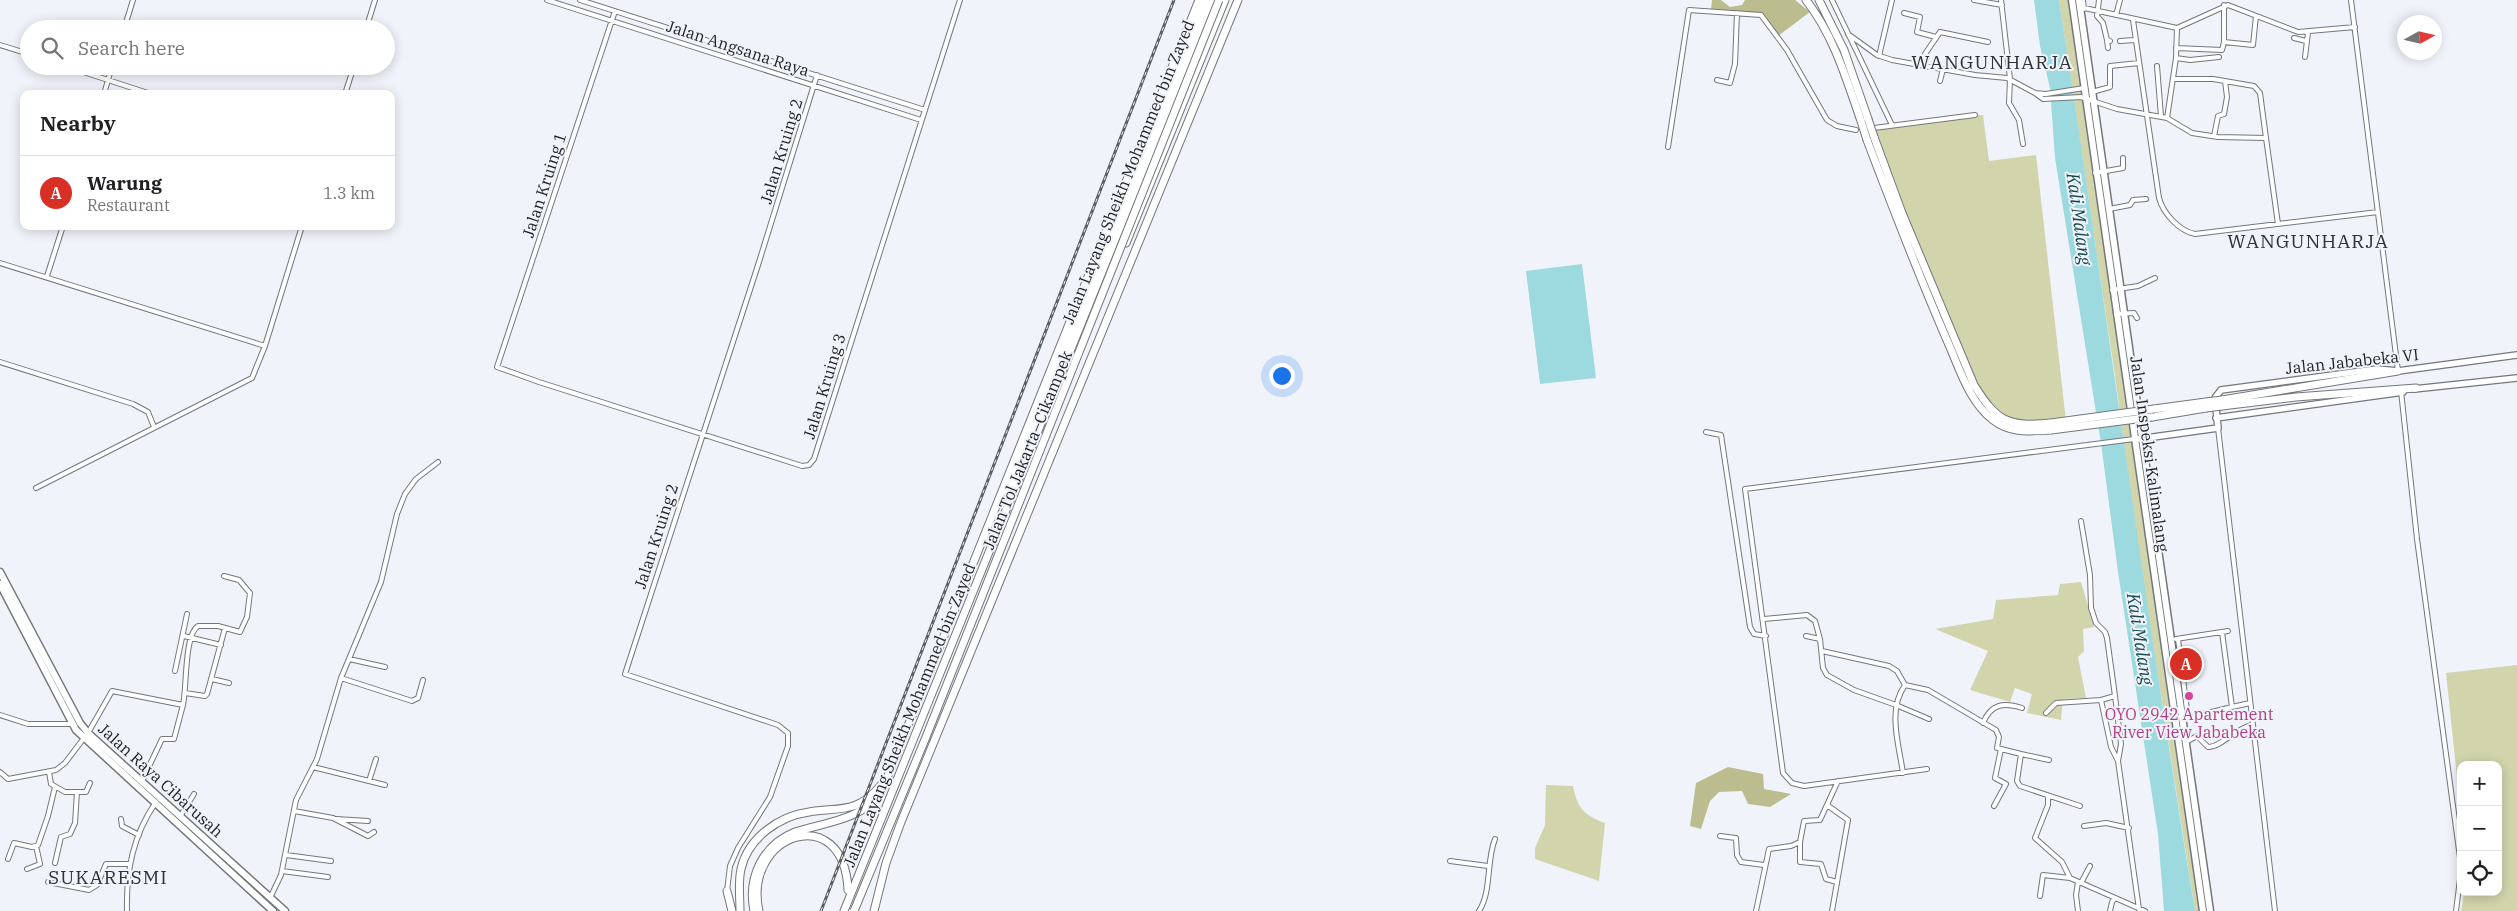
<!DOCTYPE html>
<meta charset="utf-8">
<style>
:root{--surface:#fff;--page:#f2f2f2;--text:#202124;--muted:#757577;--line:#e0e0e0;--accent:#d93025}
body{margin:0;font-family:"IBM Plex Serif",serif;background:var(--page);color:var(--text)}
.controls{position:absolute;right:15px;bottom:15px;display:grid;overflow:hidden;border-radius:10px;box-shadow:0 2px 12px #0003}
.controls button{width:45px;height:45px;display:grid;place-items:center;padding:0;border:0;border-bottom:1px solid var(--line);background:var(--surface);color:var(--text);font:25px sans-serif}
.compass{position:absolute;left:2397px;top:15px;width:45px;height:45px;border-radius:50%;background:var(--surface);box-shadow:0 2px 12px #0003;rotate:82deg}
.you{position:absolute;left:1281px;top:375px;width:18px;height:18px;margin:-12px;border:4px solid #fff;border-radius:50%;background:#1a73e8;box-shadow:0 0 0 8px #1a73e833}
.badge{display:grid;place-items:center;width:32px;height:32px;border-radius:50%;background:var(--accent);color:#fff;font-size:16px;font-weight:700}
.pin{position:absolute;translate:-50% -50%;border:2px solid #fff;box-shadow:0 1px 5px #0006}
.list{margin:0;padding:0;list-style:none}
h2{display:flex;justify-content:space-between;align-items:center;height:65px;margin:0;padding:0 20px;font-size:21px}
h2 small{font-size:16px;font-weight:400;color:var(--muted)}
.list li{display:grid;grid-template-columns:32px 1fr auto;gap:15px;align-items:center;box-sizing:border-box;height:75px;padding:0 20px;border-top:1px solid var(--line)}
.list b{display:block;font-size:19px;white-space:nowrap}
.list p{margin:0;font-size:16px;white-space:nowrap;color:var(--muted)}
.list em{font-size:16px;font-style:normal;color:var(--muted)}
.icon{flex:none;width:28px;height:28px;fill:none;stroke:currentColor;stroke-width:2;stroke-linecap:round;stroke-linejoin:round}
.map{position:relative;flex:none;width:2517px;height:911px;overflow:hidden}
.search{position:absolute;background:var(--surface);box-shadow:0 2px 12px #0003;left:20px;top:20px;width:375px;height:55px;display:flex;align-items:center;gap:12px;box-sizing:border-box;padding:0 18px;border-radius:28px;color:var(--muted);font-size:19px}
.panel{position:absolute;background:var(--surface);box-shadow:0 2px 12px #0003;left:20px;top:90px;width:375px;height:140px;border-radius:10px}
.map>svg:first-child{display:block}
</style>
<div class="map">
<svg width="2517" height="911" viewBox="0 0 2517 911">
<rect width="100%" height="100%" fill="#f0f4fa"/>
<path fill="#d2d4ac" d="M 2059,0 L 2072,0 L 2203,911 L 2195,911 L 2137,543 L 2115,376 Z
M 1975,115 L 1983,115 L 1989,161 L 2036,155 L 2066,421 L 2025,426 L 1997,414 L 1974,385 L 1871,128 Z
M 2081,582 L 2094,627 L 2083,629 L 2084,651 L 2078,657 L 2086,698 L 2063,699 L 2061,720 L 2027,713 L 2032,694 L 2015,688 L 2010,702 L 1970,690 L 1988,651 L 1935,629 L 1993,619 L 1996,600 L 2058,595 L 2060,584 Z
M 2517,665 L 2517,911 L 2461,911 L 2464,892 L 2498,892 L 2498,765 L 2461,765 L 2461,816 L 2446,673 Z
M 1546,785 L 1573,786 C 1577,808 1585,816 1605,823 L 1599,881 L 1535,859 L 1535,848 L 1545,825 Z"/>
<path fill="#bbbd8f" d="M 1712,0 L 1721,0 L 1730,7 L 1742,5 L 1745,0 L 1795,0 L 1810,12 L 1778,36 L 1757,13 L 1711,10 Z
M 1728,767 L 1763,774 L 1764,789 L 1791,794 L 1770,807 L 1748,804 L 1742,791 L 1719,792 L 1710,801 L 1701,829 L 1690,826 L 1696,783 Z"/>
<path fill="#9ddae0" d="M 2034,0 L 2059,0 C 2106,304 2145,608 2195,911 L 2164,911 L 2158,834 L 2118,572 L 2101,443 L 2055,158 L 2050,88 L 2040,46 Z
M 1582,264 L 1596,378 L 1540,384 L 1526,271 Z"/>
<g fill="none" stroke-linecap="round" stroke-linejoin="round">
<path stroke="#9ddae0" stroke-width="9" d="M 2099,365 L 2106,410
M 2118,496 L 2136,617
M 2160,773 L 2177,886"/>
<g stroke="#73777c" stroke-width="6">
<path id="minor" d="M 547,0 L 921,120
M 580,0 L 925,110
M 1832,0 L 1892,125
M 1974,0 L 2002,5
M 2001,0 L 2010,79 L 2009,103 L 2019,120 L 2023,144
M 2083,0 L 2084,9
M 2099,0 L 2097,16 L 2103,23 L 2107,40 L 2110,41
M 2351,0 L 2398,371
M 2224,5 L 2224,42 L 2253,45 L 2256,16
M 2080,7 L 2177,28 L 2228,5 L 2298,32 L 2355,27
M 615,11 L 497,367 L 539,382 L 802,466 L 809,465 L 814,459 L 960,0
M 1904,13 L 1920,17 L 1917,32 L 1936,37
M 2116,15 L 2120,0
M 2133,20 L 2159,198 C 2163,213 2179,231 2195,234 L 2378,212
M 124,29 L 133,0
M 366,29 L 375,0
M 1848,34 L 1877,55 L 1892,60 L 1975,75 L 2007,78 L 2035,93 L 2046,94 L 2084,88
M 2294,38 L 2306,41
M 2107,40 L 2108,48
M 2120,41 L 2135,40
M 0,45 L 29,54
M 2176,48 L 2222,50 L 2224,42
M 1879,56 L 1892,0
M 2305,57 L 2308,33
M 2176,58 L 2190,60 L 2219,57
M 1923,65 L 1925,54 L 1940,32 L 1988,42
M 65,66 L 151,94
M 2157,66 L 2161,116
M 2173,79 L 2213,79 L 2254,86 L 2260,93 L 2266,138
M 1717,80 L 1730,83 L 1735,64 L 1737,13
M 1940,81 L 1943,69
M 2092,92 L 2110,87 L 2110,66 L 2139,63
M 2035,93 L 2043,99 L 2081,97 L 2117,109 L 2167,118 L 2192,133 L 2218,137 L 2266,138 L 2278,224
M 104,94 L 112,66
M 345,94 L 354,66
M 2167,118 L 2176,58 L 2177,28
M 1874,128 L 1975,115
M 2214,136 L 2218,116 L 2224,114 L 2227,97 L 2225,81
M 1668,147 L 1689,10 L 1761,15 L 1787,50 L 1827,120 L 1837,126 L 1856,130
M 2095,173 L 2123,168 L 2123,158
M 2109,209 L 2130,205 L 2133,200 L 2146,199
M 0,263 L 265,346
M 47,276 L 63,226
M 2112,290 L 2138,286 L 2155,278
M 2116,314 L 2134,313 L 2137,318
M 0,362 L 133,404 L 148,412 L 154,427
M 2401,391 L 2417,539 L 2461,865
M 2218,428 L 2275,911
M 1706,432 L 1721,435 L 1750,627 L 1754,634 L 1766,636
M 36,488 L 252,378 L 265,346 L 302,226
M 1764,619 L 1807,615 L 1815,621 L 1820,639
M 184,636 L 221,645
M 1806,636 L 1820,639 L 1823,668 L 1827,675 L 1854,690 L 1896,705 L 1929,719
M 2176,639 L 2228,631
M 2178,639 L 2188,718
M 1822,651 L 1889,666 L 1897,671 L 1905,685
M 349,659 L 385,667
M 175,671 L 187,614
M 341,678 L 412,701 L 418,698 L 423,680
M 212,679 L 229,683
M 1905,685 L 1928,690 L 1996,730 L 1999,737 L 1997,748 L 2021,754 L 2017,781 L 2020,786 L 2080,806
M 185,693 L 205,696 L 207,694 L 225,628
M 2115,696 L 2121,744 L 2118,761
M 2101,700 L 2111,747 L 2118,761 L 2139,909
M 2232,707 L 2250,703
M 2046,713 L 2056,703 L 2101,700 L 2115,696 L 2107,638 L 2105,632 L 2096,623 L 2091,608 L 2090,575 L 2081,521
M 0,715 L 28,724 L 71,724
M 2183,719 L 2232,707 L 2222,632
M 1983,723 C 1991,704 2003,702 2022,708
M 88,733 L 112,691 L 183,705
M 2186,742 L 2197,736 L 2208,747 C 2220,748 2236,728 2252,725
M 2021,754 L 2049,760
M 313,767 L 385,785
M 1927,769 L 1804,786 L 1792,783 L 1783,773 L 1745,489 L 2134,439
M 0,772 L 8,779 L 56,770 L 65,763 L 84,738
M 49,772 L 51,784 L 65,792 L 86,792 L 90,783
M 1903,773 C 1899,745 1887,710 1905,685
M 142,781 L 162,739 L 174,739 C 177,728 180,716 183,705 C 187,688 184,635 198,626 L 218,626 L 240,632 L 247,617 L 250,593 L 239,580 L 224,576
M 369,781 L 376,759
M 2048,796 L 2048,805 L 2035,838 L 2062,862 L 2070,878
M 1827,805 L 1848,820 L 1832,911
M 1994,806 L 2006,784 L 1995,778 L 2001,749
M 294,811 L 333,818 L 368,836 L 374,832
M 181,815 L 194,794
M 121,819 L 122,826 L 139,835
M 336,819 L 368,821
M 2084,826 L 2106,823 L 2129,828
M 1720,836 L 1736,838 L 1737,855 L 1741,862 L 1764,865
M 1800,842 L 1800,862 L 1821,864 L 1826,879 L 1837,882
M 286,855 L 331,861
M 8,859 L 14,843 L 32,847 L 38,845 L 48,816 L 55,787
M 1450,861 L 1488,866
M 55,863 L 61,837 L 70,834 L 75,823 L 77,792
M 27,869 L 40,864 L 36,846
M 282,871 L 328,877
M 48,882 L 89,890 L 97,885 L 106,864 L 129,864
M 2078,882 L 2076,895 L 2078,911
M 2081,883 L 2090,866
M 727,891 L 730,866 L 738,848 L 770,797 L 788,746 L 788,733 L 778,725 L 625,674 L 759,262 L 817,75
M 2040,896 L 2043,875 L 2070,878 L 2145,911
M 270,898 L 281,875 L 296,800 L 317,759 L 341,678 L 381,582 L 397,514 L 405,494 L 416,479 L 438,462
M 127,911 C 126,871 133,835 156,802
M 1479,911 C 1492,891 1486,861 1495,839
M 1756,911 L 1769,849 L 1791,846 L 1800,842 L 1804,821 L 1820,820 L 1838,781
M 2110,911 L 2112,902 L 2115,898
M 2456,911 L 2461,871"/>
</g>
<g stroke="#73777c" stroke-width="8">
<path id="secondary" d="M 2414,389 L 2517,378
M 2216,418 L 2403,392
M 2139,439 L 2218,428 L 2215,398 L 2221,390 L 2377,369 L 2398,371 L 2517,355"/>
</g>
<g stroke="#73777c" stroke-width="9">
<path id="primary" d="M 2072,0 L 2203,911
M 2079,0 L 2210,911
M 0,572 L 80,723 L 88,733 L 285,911
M 0,584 L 76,730 L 273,911"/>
</g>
<g stroke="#73777c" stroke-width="9">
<path id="motorway" d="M 1806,0 C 1834,36 1846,78 1861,121
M 1819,0 L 1844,50 L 1868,119
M 1874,137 L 1902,213 L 1974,385 C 1997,422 2008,427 2051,423
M 1867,140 C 1892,206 1918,273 1946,338 C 1959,366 1968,401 1993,420 C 2011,434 2030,431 2051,430
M 1126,243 L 1225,0
M 2222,400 L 2398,371
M 2222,406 L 2296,397 L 2416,388
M 2154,409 L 2206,402
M 2152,417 L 2206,408
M 1008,493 L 1206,0
M 727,891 L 732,911
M 740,911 C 740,897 738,882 741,869 C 748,838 779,816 809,812 C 841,807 857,814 881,785
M 754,911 C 747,877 763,845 795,832 C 826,822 859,821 881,793 L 1199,0
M 759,911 C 742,834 844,799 848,890
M 844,911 L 1212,0
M 874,911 L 886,863 L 901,822 L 1238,0"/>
</g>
<use href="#minor" stroke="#fff" stroke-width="4"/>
<use href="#secondary" stroke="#fff" stroke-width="5.5"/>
<use href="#primary" stroke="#fff" stroke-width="6"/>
<use href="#motorway" stroke="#fff" stroke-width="7"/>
<g stroke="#5c5e61" stroke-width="3">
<path id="rail" d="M 821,911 L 1174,0"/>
</g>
<use href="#rail" stroke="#f0f4fa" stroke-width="1" stroke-dasharray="4" stroke-linecap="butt"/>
<g stroke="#73777c" stroke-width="9" stroke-linecap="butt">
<path id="motorway-bridge" d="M 1868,119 L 1874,137
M 1861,121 L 1867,140
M 2206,402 L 2222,400
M 2206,408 L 2222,406
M 2051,423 L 2154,409
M 2051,430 L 2152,417
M 854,911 L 926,737 L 1219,0"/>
</g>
<use href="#motorway-bridge" stroke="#fff" stroke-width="7"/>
</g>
<circle fill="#d1479c" stroke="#f0f4fa" stroke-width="2" cx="2189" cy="696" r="5"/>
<g text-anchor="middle" stroke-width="4" stroke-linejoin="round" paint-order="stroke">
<g font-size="16" fill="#1e1f21" stroke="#f0f4fa">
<text transform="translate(738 48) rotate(18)" y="6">Jalan Angsana Raya</text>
<text transform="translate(781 151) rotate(-73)" y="6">Jalan Kruing 2</text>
<text transform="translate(1128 172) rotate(-68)" y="6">Jalan Layang Sheikh Mohammed bin Zayed</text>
<text transform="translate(544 185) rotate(-72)" y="6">Jalan Kruing 1</text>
<text transform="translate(2352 361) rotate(-6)" y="6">Jalan Jababeka VI</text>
<text transform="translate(824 386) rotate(-73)" y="6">Jalan Kruing 3</text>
<text transform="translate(1027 450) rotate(-68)" y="6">Jalan Tol Jakarta–Cikampek</text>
<text transform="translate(2150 454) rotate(82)" y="6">Jalan Inspeksi Kalimalang</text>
<text transform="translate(656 536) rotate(-72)" y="6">Jalan Kruing 2</text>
<text transform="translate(909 715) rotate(-68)" y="6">Jalan Layang Sheikh Mohammed bin Zayed</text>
<text transform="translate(161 780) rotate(42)" y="6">Jalan Raya Cibarusah</text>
</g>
<g font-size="16" fill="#b23c85" stroke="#f0f4fa">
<text x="2189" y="720">OYO 2942 Apartement<tspan x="2189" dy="18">River View Jababeka</tspan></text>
</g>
<g font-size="18" font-style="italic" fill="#13494e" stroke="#f0f4fa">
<text transform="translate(2079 219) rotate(82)" y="6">Kali Malang</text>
<text transform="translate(2140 639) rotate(81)" y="6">Kali Malang</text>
</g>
<g font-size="19" letter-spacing="1" fill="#2f3236" stroke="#f0f4fa">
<text x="1992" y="69">WANGUNHARJA</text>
<text x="2308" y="248">WANGUNHARJA</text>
<text x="108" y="884">SUKARESMI</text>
</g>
</g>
</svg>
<div class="controls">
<button>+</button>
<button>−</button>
<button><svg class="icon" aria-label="locate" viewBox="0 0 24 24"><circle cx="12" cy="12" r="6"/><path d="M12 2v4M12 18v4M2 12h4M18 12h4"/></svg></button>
</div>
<svg class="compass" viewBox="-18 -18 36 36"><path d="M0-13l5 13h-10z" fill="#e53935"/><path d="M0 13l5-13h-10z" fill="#757577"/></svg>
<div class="you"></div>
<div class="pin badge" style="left:2186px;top:664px">A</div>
<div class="search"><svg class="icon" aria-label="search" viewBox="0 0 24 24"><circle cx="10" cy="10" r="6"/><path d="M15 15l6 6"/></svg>Search here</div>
<section class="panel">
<h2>Nearby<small></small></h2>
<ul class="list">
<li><span class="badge">A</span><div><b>Warung</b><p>Restaurant</p></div><em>1.3 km</em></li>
</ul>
</section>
</div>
